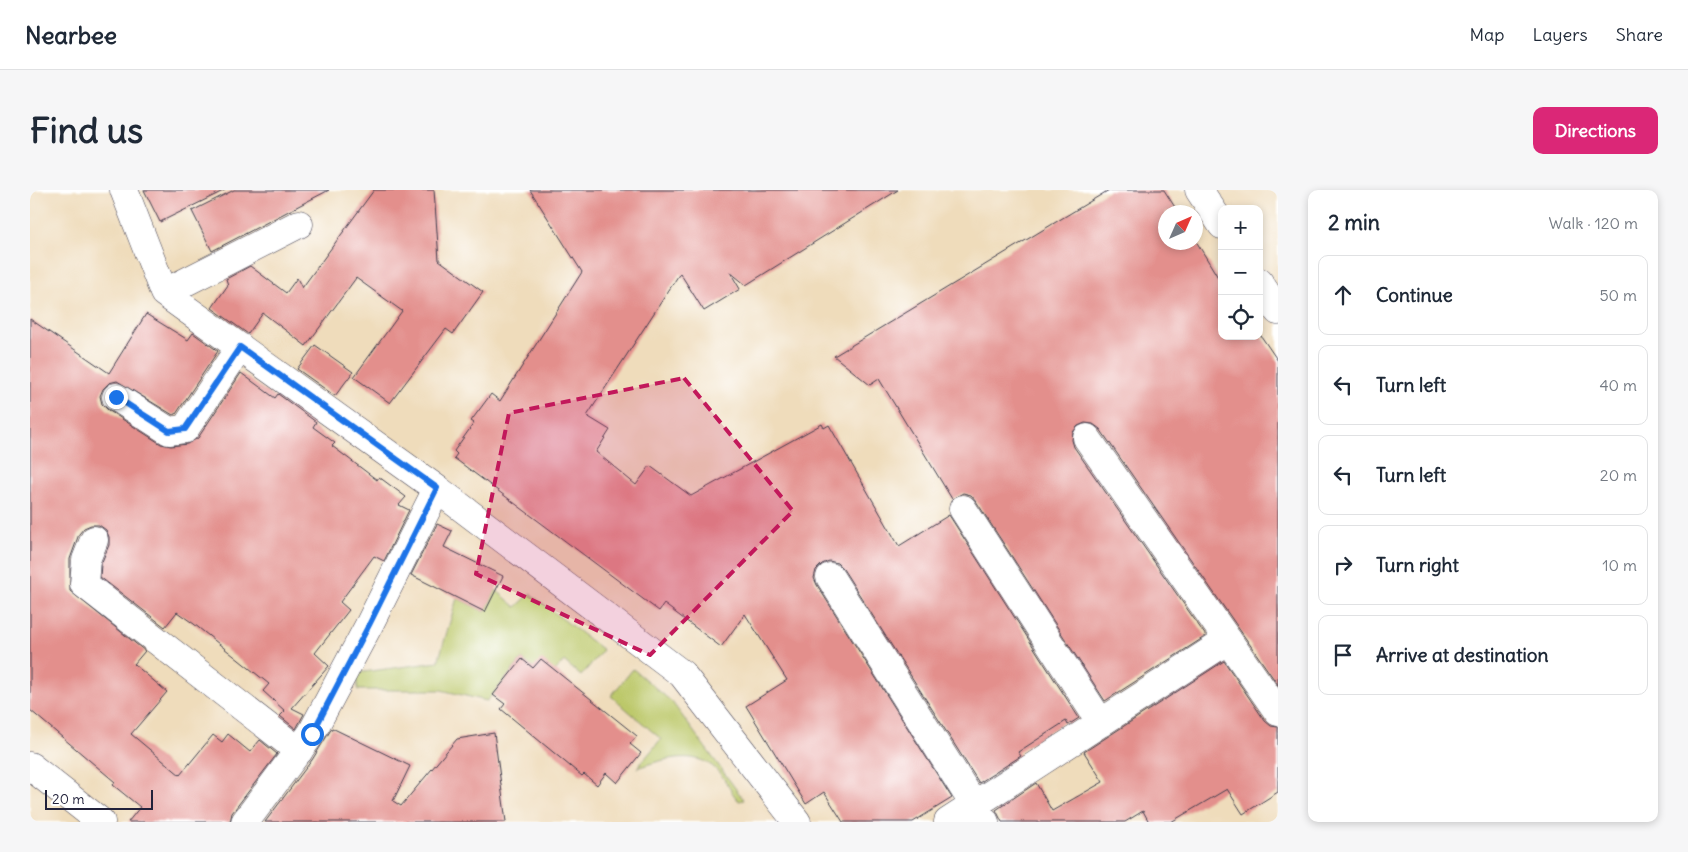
<!DOCTYPE html>
<meta charset="utf-8">
<style>
:root{--surface:#fff;--page:#f6f6f7;--text:#1f2937;--muted:#747a83;--line:#e0e1e3;--accent:#db2777}
body{margin:0;font-family:Delius,sans-serif;background:var(--page);color:var(--text)}
.controls{position:absolute;right:15px;top:15px;display:grid;overflow:hidden;border-radius:10px;box-shadow:0 2px 8px #0003}
.controls button{width:45px;height:45px;display:grid;place-items:center;padding:0;border:0;border-bottom:1px solid var(--line);background:var(--surface);color:var(--text);font:25px sans-serif}
.compass{position:absolute;left:1128px;top:15px;width:45px;height:45px;border-radius:50%;background:var(--surface);box-shadow:0 2px 8px #0003;rotate:45deg}
.scale{position:absolute;left:15px;bottom:12px;width:108px;box-sizing:border-box;padding-left:5px;border:2px solid #22223b;border-top:0;font-size:14px;line-height:18px;white-space:nowrap;color:#22223b;-webkit-text-stroke:4px #fff;paint-order:stroke}
.stop{position:absolute;width:15px;height:15px;margin:-11px;border:4px solid #1a73e8;border-radius:50%;background:#fff}
.stop.end{background:#1a73e8;border-color:#fff;box-shadow:0 1px 5px #0008}
.list{margin:0;padding:0;list-style:none}
h2{display:flex;justify-content:space-between;align-items:center;height:65px;margin:0;padding:0 20px;font-size:21px}
h2 small{font-size:16px;font-weight:400;color:var(--muted)}
.list li{display:grid;grid-template-columns:32px 1fr auto;gap:15px;align-items:center;box-sizing:border-box;height:80px;margin:0 10px 10px;padding:0 10px;border:1px solid var(--line);border-radius:10px}
.list b{display:block;font-size:19px;white-space:nowrap}
.list em{font-size:16px;font-style:normal;color:var(--muted)}
.icon{flex:none;width:28px;height:28px;fill:none;stroke:currentColor;stroke-width:2;stroke-linecap:round;stroke-linejoin:round}
.map{position:relative;flex:none;width:1248px;height:632px;overflow:hidden;border-radius:10px}
header{display:flex;align-items:center;gap:30px;box-sizing:border-box;height:70px;padding:0 25px;background:var(--surface);border-bottom:1px solid var(--line)}
header strong{font-size:24px}
nav{display:flex;gap:28px;margin-inline-start:auto;font-size:18px}
.intro{display:flex;align-items:center;justify-content:space-between;box-sizing:border-box;height:120px;padding:0 30px}
h1{margin:0;font-size:35px}
.button{padding:12px 22px;border-radius:10px;background:var(--accent);color:#fff;font-size:18px;font-weight:700}
main{display:flex;gap:30px;padding:0 30px}
aside{flex:1;background:var(--surface);border-radius:10px;box-shadow:0 2px 8px #0003}
.map>svg:first-child{display:block}
</style>
<header>
<strong>Nearbee</strong>
<nav><a>Map</a><a>Layers</a><a>Share</a></nav>
</header>
<div class="intro"><h1>Find us</h1><a class="button">Directions</a></div>
<main>
<div class="map">
<svg width="1248" height="632" viewBox="0 0 1248 632">
<rect width="100%" height="100%" fill="#fff"/>
<filter id="ink" filterUnits="userSpaceOnUse"><feTurbulence type="fractalNoise" baseFrequency=".02" numOctaves="2"/><feDisplacementMap in="SourceGraphic" scale="10" xChannelSelector="R" yChannelSelector="G"/><feConvolveMatrix kernelMatrix="1 2 1 2 8 2 1 2 1" color-interpolation-filters="sRGB"/></filter>
<filter id="wash" filterUnits="userSpaceOnUse"><feTurbulence type="fractalNoise" baseFrequency=".0096" numOctaves="4" result="noise"/><feDisplacementMap in="SourceGraphic" scale="20" xChannelSelector="R" yChannelSelector="G"/><feGaussianBlur stdDeviation="1.12" result="paint"/><feColorMatrix in="noise" values="0 0 0 0 0 0 0 0 0 0 0 0 0 0 0 0 0 1.4 0 .05"/><feComposite in="paint" operator="in"/></filter>
<g filter="url(#wash)">
<rect width="100%" height="100%" fill="#efdcbb"/>
<path fill="#bcc869" stroke="#6f7552" d="M 466,400 L 486,417 L 500,404 L 573,460 L 551,486 L 534,471 L 525,481 L 503,478 L 492,469 L 457,511 L 411,500 L 328,500 L 326,483 L 408,472 L 427,408 L 455,422 Z
M 603,479 L 642,512 L 714,610 L 709,611 C 701,603 698,594 691,585 C 670,557 634,569 607,578 L 631,549 L 581,506 Z"/>
<g id="blocks">
<path fill="#e38f8c" d="M 114,0 L 195,0 L 130,32 Z
M 204,0 L 299,0 L 182,61 L 162,21 Z
M 344,0 L 404,0 L 409,70 L 453,102 L 423,144 L 416,139 L 360,213 L 324,187 L 372,121 L 326,88 L 276,156 L 233,123 L 218,144 L 182,118 L 198,95 L 196,89 L 220,76 L 256,103 L 267,88 L 272,98 Z
M 500,0 L 868,0 L 716,95 L 700,82 L 710,99 L 674,121 L 650,83 L 557,226 L 580,240 L 566,262 L 606,295 L 620,276 L 661,306 L 792,234 L 794,238 L 799,235 L 869,356 L 919,325 L 1049,528 L 1038,535 L 1036,531 L 988,562 L 991,566 L 949,593 L 813,379 L 807,373 L 799,371 L 792,374 L 786,380 L 784,388 L 787,395 L 922,608 L 883,632 L 813,632 L 794,602 L 776,614 L 716,516 L 757,490 L 715,424 L 691,457 L 634,414 L 629,421 L 424,268 L 427,264 L 424,261 L 444,233 L 441,231 L 461,204 L 470,211 L 552,82 Z
M 1079,0 L 1134,0 L 1148,22 L 1136,22 L 1136,52 L 1166,51 L 1192,94 L 1192,146 L 1231,146 L 1248,171 L 1248,495 L 1070,239 L 1063,234 L 1055,233 L 1048,236 L 1043,242 L 1042,250 L 1044,257 L 1176,446 L 1075,511 L 946,311 L 941,305 L 933,303 L 922,309 L 849,189 L 840,195 L 804,166 Z
M 116,124 L 158,150 L 163,143 L 188,161 L 146,224 L 143,225 L 87,191 L 79,193 L 73,199 L 70,206 L 72,214 L 78,220 L 131,254 L 141,256 L 157,254 L 168,248 L 211,183 L 245,208 L 248,204 L 286,232 L 283,237 L 305,253 L 302,256 L 347,290 L 349,287 L 376,307 L 369,315 L 379,320 L 354,371 L 344,366 L 310,412 L 319,420 L 285,463 L 299,476 L 262,518 L 274,524 L 266,539 L 250,526 L 255,521 L 233,501 L 239,494 L 164,434 L 147,422 L 135,437 L 70,387 L 71,374 L 79,355 L 79,347 L 76,340 L 69,335 L 61,335 L 54,338 L 49,344 L 40,369 L 40,401 L 115,461 L 104,474 L 137,502 L 101,544 L 150,585 L 183,545 L 192,552 L 198,544 L 220,562 L 230,550 L 247,564 L 202,623 L 200,632 L 98,632 L 110,617 L 83,595 L 85,592 L 0,520 L 0,129 L 79,183 Z
M 285,155 L 323,182 L 305,206 L 267,179 Z
M 407,334 L 422,341 L 414,357 L 473,386 L 455,422 L 381,385 Z
M 492,469 L 503,478 L 511,469 L 607,546 L 600,554 L 611,563 L 587,593 L 576,583 L 567,595 L 554,584 L 552,586 L 471,519 L 475,514 L 463,505 Z
M 1194,471 L 1235,531 L 1241,536 L 1248,537 L 1248,602 L 1213,624 L 1197,599 L 1141,632 L 1119,632 L 1113,621 L 1095,632 L 972,632 L 966,620 L 1006,593 L 1022,621 L 1073,592 L 1054,562 Z
M 302,538 L 380,576 L 363,611 L 371,616 L 427,549 L 464,543 L 476,632 L 235,632 L 282,570 Z"/>
</g>
</g>
<g filter="url(#ink)">
<use href="#blocks" fill-opacity="0" stroke="#413e4e" stroke-width="1"/>
<g fill="none" stroke-linecap="round" stroke-linejoin="round">
<g stroke="#413e4e" stroke-width="29">
<path id="street" d="M 94,0 L 134,103 L 407,299 L 652,484 L 767,632
M 1169,0 L 1192,35
M 1229,92 L 1248,121
M 134,103 L 269,34
M 86,207 L 139,241 L 155,239 L 210,157
M 1057,248 L 1248,522
M 933,319 L 1071,533
M 64,350 L 56,370 L 54,394 L 269,561
M 800,387 L 955,632
M 0,576 L 71,632
M 215,632 L 281,544 L 340,433 L 407,299
M 918,632 L 1198,450"/>
</g>
<use href="#street" stroke="#fff" stroke-width="28"/>
</g>
</g>
<g fill="none" stroke-linecap="round" stroke-linejoin="round" filter="url(#ink)">
<path stroke="#1a73e8" stroke-width="6" d="M 86,207 L 139,241 L 155,239 L 210,157 L 407,298 L 340,433 L 282,544"/>
</g>
<path fill="#c2185b" fill-opacity="0.2" stroke="#c2185b" stroke-width="4" stroke-dasharray="10 6" stroke-linejoin="round" d="M 654,188 L 763,321 L 620,465 L 446,384 L 479,223 Z"/>
</svg>
<div class="controls">
<button>+</button>
<button>−</button>
<button><svg class="icon" aria-label="locate" viewBox="0 0 24 24"><circle cx="12" cy="12" r="6"/><path d="M12 2v4M12 18v4M2 12h4M18 12h4"/></svg></button>
</div>
<svg class="compass" viewBox="-18 -18 36 36"><path d="M0-13l5 13h-10z" fill="#e53935"/><path d="M0 13l5-13h-10z" fill="#747a83"/></svg>
<div class="scale">20 m</div>
<div class="stop" style="left:282px;top:544px"></div>
<div class="stop end" style="left:86px;top:207px"></div>
</div>
<aside>
<h2>2 min<small>Walk · 120 m</small></h2>
<ul class="list">
<li><svg class="icon" aria-label="ahead" viewBox="0 0 24 24"><path d="M12 20V5M6 11l6-6 6 6"/></svg><div><b>Continue</b></div><em>50 m</em></li>
<li><svg class="icon" aria-label="left" viewBox="0 0 24 24"><path d="M17 20v-9H6M10 6l-5 5 5 5"/></svg><div><b>Turn left</b></div><em>40 m</em></li>
<li><svg class="icon" aria-label="left" viewBox="0 0 24 24"><path d="M17 20v-9H6M10 6l-5 5 5 5"/></svg><div><b>Turn left</b></div><em>20 m</em></li>
<li><svg class="icon" aria-label="right" viewBox="0 0 24 24"><path d="M7 20v-9h11M14 6l5 5-5 5"/></svg><div><b>Turn right</b></div><em>10 m</em></li>
<li><svg class="icon" aria-label="arrive" viewBox="0 0 24 24"><path d="M6 21V4h12l-3 4 3 4H6"/></svg><div><b>Arrive at destination</b></div></li>
</ul>
</aside>
</main>
